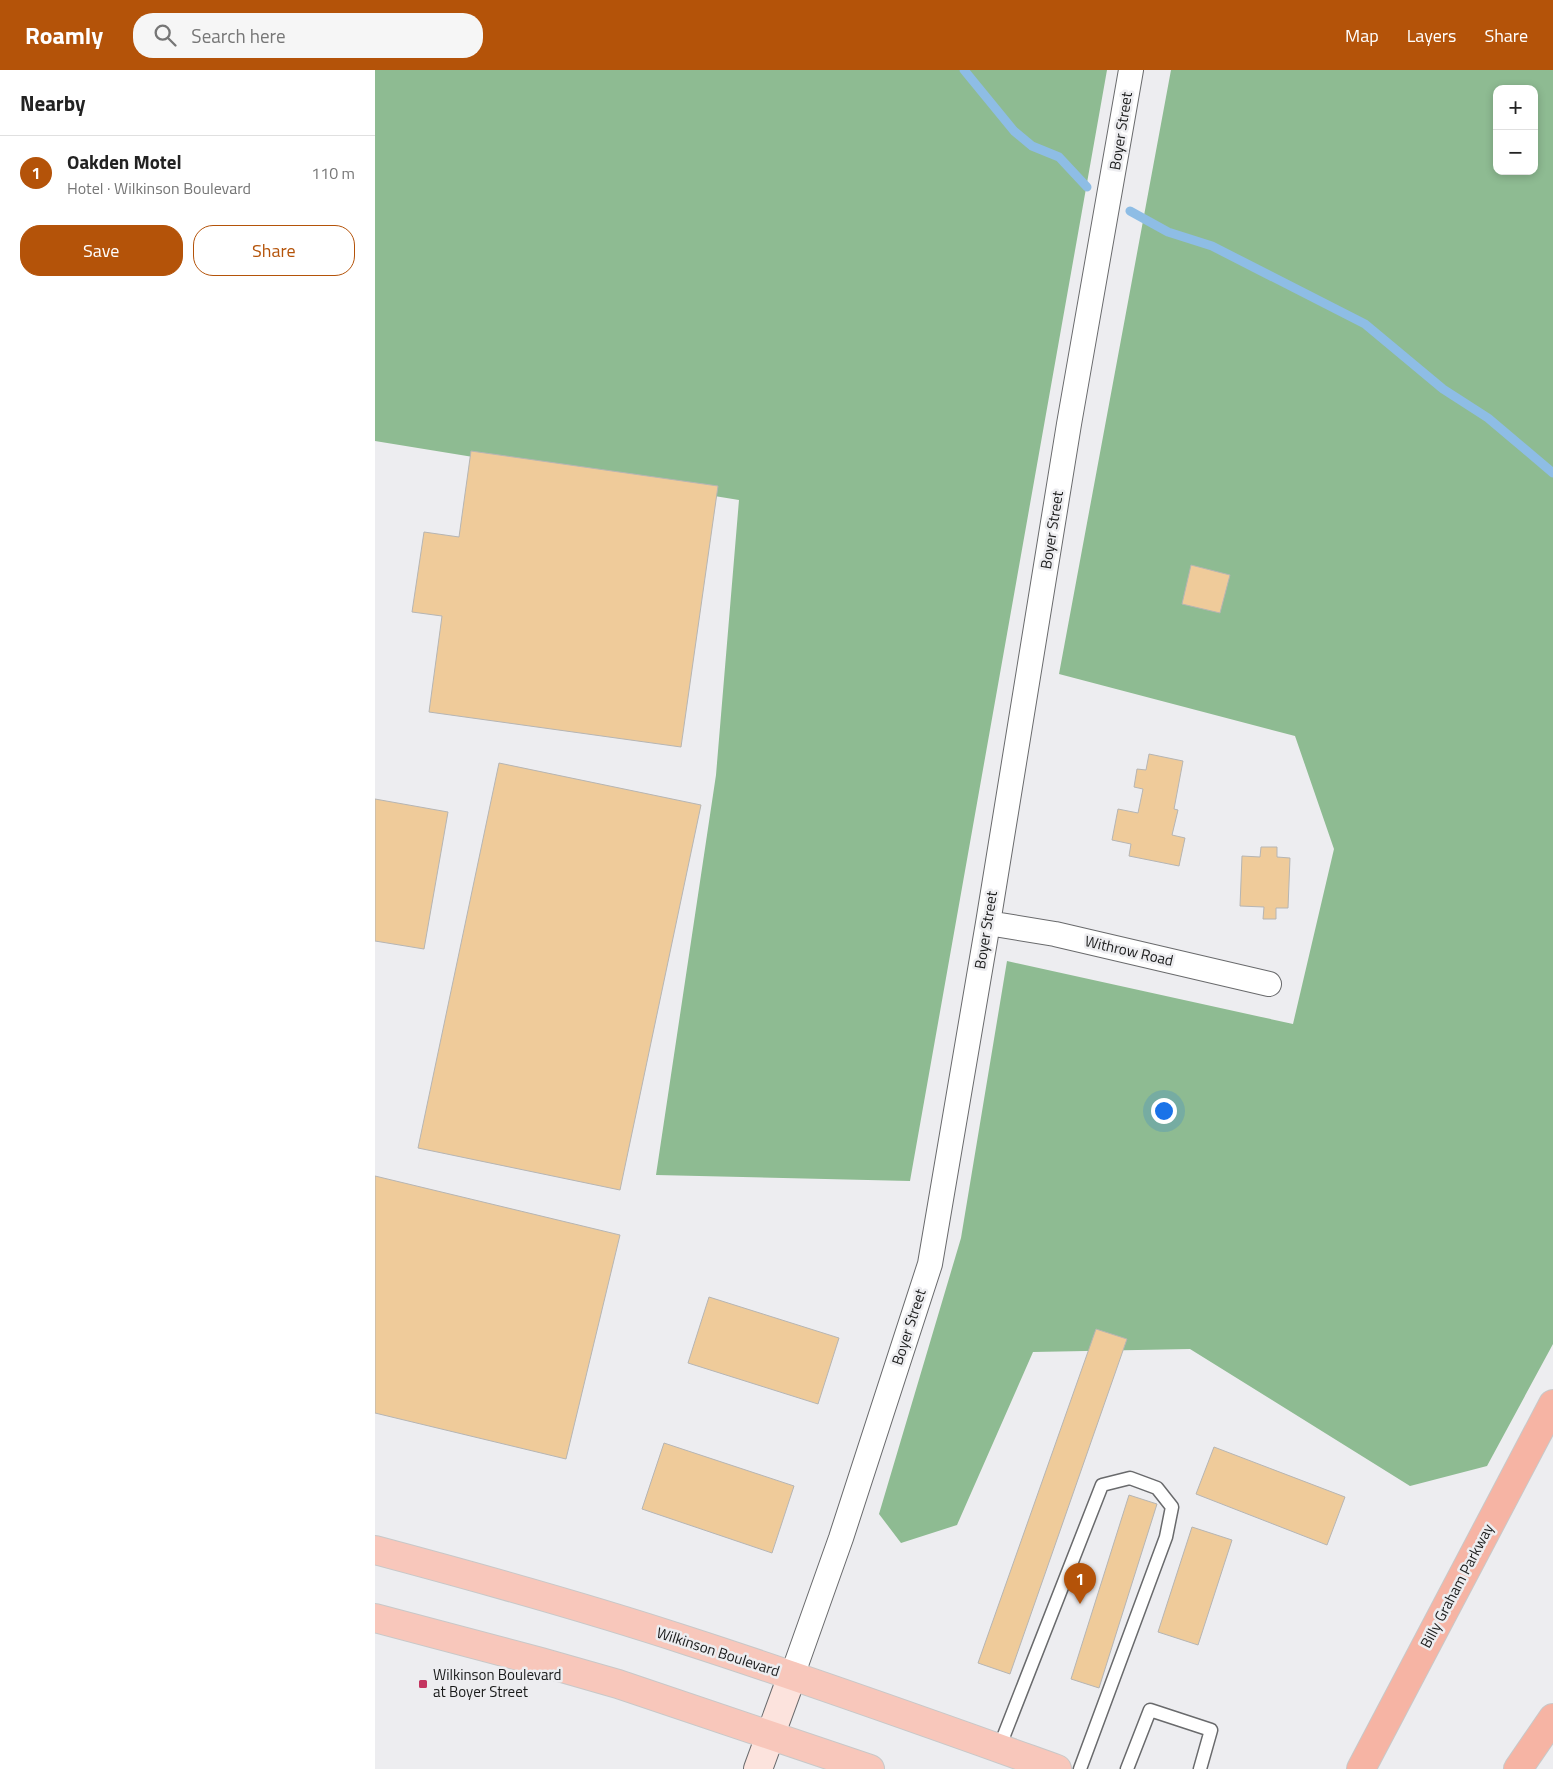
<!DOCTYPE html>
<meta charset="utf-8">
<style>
:root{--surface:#fff;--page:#f6f6f6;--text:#222;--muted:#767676;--line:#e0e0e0;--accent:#b45309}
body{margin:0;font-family:"Titillium Web",sans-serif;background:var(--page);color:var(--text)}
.controls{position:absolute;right:15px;top:15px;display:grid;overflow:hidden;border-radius:10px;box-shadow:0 2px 8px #0003}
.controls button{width:45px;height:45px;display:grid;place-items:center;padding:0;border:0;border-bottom:1px solid var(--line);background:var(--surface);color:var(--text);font:25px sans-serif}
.you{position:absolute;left:788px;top:1040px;width:18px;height:18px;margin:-12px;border:4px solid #fff;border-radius:50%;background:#1a73e8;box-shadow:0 0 0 8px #1a73e833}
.badge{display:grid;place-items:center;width:32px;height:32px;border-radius:50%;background:var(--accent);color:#fff;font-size:16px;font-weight:700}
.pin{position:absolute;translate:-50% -41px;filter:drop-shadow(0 1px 2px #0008)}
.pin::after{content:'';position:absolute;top:26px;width:18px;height:15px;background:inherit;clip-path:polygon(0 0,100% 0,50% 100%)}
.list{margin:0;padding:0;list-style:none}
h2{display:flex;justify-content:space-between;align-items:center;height:65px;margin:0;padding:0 20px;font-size:21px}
h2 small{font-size:16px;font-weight:400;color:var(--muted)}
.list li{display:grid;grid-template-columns:32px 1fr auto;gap:15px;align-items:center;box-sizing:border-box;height:75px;padding:0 20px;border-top:1px solid var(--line)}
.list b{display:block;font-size:19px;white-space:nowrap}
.list p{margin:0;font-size:16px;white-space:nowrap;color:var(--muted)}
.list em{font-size:16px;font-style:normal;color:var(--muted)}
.actions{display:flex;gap:10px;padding:15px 20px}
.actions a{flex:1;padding:11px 0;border:1px solid var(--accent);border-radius:20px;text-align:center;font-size:18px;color:var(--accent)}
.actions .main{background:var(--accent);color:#fff}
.icon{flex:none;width:28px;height:28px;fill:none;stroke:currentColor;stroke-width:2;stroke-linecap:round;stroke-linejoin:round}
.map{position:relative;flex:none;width:1178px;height:1699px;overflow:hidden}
header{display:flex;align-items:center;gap:30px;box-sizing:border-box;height:70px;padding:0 25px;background:var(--accent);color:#fff}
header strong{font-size:24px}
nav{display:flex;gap:28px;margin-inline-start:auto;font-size:18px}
.search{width:350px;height:45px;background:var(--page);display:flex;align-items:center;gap:12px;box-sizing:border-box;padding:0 18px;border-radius:20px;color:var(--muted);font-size:19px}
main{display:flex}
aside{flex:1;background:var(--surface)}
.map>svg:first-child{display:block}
</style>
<header>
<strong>Roamly</strong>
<div class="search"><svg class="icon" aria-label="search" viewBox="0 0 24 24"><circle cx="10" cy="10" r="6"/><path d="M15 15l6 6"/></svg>Search here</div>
<nav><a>Map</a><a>Layers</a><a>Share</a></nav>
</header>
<main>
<aside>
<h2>Nearby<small></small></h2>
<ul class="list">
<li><span class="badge">1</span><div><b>Oakden Motel</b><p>Hotel · Wilkinson Boulevard</p></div><em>110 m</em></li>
</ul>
<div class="actions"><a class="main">Save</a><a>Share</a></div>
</aside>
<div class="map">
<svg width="1178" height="1699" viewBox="0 0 1178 1699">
<rect width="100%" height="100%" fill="#ededf0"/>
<path fill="#8ebb92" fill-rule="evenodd" d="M 0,0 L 732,0 L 535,1111 L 281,1105 L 341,705 L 364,430 L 0,371 Z
M 796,0 L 1178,0 L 1178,1274 L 1112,1396 L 1035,1416 L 815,1279 L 658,1282 L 582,1455 L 526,1473 L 504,1444 L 586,1168 L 632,891 L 918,954 L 959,779 L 920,666 L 684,604 ZM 1122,19 L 1159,19 L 1159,101 L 1122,101 Z"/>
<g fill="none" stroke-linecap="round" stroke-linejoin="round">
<path stroke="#8ebde5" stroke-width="9" d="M 589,0 L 639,61 L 657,76 L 684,87 L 712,117
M 755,141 L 793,162 L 837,176 L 990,254 L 1068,319 L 1113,348 L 1178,403"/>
</g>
<path fill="#efcb9a" stroke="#b6b5b3" d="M 96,381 L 343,416 L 306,677 L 54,642 L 67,546 L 37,542 L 49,462 L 84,467 Z
M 816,495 L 855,505 L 845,543 L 807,534 Z
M 774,684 L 808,691 L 799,739 L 803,740 L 797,765 L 810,768 L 804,796 L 754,786 L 756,774 L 737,770 L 743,739 L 763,743 L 768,719 L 759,717 L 762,699 L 771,700 Z
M 124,693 L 326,735 L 245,1120 L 43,1078 Z
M 0,729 L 73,742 L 49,879 L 0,871 Z
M 886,777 L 902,777 L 902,787 L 915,788 L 913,838 L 901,838 L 901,849 L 888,849 L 889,837 L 865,836 L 867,786 L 885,787 Z
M 0,1106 L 245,1165 L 191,1389 L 0,1343 Z
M 334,1227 L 464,1268 L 443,1334 L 313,1293 Z
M 721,1259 L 752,1269 L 635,1604 L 603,1593 Z
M 289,1373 L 419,1416 L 397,1483 L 267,1439 Z
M 839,1377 L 970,1427 L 952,1475 L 821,1424 Z
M 754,1425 L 782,1434 L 724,1618 L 696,1609 Z
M 817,1457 L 857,1470 L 823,1575 L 783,1562 Z"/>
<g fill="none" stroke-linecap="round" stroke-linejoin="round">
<g stroke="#696a6c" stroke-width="15">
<path id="service" d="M 624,1678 L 727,1415 L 755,1408 L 782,1418 L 797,1437 L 791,1467 L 705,1699
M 752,1699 L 775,1640 L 836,1660 L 825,1699"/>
</g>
<g stroke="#696a6c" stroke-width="26">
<path id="minor" d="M 613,853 L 680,864 L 894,914
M 417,1606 L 466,1468 L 555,1194 L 613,853 L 694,354 L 756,0"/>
</g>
<g stroke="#696a6c" stroke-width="30">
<path id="secondary" d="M 383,1699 L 417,1606"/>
</g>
<g stroke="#c8c8c8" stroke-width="30">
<path id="primary" d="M 0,1480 C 105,1508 210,1537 313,1571 C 437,1611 559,1655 682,1699
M 0,1548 L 166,1592 L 243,1614 L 495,1699"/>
</g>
<g stroke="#c8c8c8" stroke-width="30">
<path id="trunk" d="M 986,1699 L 1178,1334
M 1143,1699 L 1178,1648"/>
</g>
<use href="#service" stroke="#fff" stroke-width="12"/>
<use href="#minor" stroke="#fff" stroke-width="24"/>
<use href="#secondary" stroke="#fce3dd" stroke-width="28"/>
<use href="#primary" stroke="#f8c7bb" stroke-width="28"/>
<use href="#trunk" stroke="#f6b4a4" stroke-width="28"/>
</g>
<rect fill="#c43560" stroke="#ededf0" stroke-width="2" x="43" y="1609" width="10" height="10" rx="2.5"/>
<g text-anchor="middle" stroke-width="5" stroke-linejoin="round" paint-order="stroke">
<g font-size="15" fill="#1a1b1b" stroke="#ededf0">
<text transform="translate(746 61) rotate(-81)" y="5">Boyer Street</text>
<text transform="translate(677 460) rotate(-81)" y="5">Boyer Street</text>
<text transform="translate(611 860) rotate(-81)" y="5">Boyer Street</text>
<text transform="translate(754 881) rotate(13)" y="5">Withrow Road</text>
<text transform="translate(534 1257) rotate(-72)" y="5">Boyer Street</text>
<text transform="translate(1082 1516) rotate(-62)" y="5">Billy Graham Parkway</text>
<text transform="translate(343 1582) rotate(18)" y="5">Wilkinson Boulevard</text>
</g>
<g font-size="15" fill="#1a1b1b" stroke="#ededf0" text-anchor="start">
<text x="58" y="1610">Wilkinson Boulevard<tspan x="58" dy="17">at Boyer Street</tspan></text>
</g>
</g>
</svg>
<div class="controls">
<button>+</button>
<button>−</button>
</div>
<div class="you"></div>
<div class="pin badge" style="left:705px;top:1534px">1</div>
</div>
</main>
